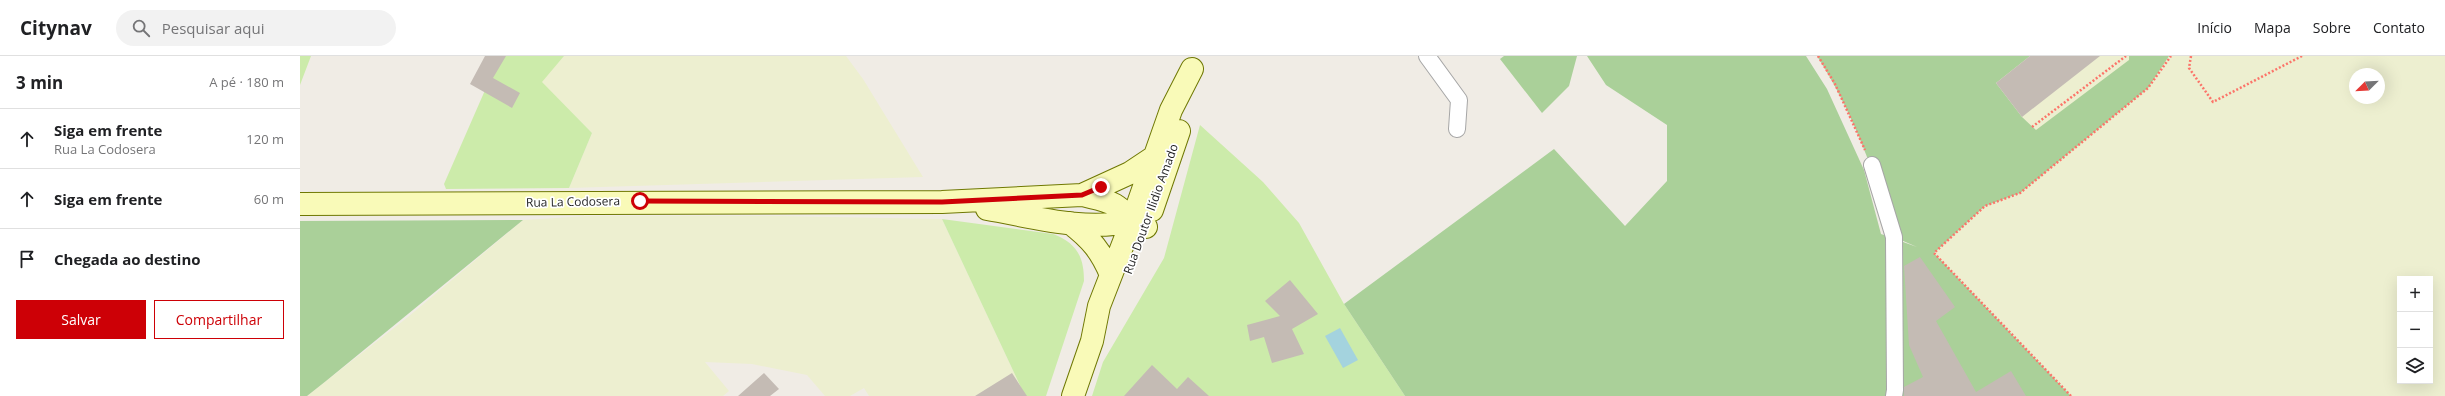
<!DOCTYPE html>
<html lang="pt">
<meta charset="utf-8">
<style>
:root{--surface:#fff;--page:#f2f2f2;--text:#202124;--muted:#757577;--line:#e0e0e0;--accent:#cd0006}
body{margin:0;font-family:"Open Sans",sans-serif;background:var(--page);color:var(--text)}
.controls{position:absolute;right:12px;bottom:12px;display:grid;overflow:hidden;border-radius:0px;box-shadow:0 4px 16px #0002}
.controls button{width:36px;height:36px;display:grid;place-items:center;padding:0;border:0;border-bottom:1px solid var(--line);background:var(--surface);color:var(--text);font:20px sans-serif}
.compass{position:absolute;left:2049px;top:12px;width:36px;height:36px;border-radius:50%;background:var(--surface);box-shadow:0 4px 16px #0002;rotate:246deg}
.stop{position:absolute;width:12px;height:12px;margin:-9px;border:3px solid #cd0006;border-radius:50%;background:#fff}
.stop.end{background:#cd0006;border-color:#fff;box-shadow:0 1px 4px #0008}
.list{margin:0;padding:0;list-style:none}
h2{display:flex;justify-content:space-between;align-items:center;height:52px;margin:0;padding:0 16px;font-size:17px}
h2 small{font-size:13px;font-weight:400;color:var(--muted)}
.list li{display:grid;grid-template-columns:26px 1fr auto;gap:12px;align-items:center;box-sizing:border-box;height:60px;padding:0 16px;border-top:1px solid var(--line)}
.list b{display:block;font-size:15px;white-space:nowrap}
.list p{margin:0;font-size:13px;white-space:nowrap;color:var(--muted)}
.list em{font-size:13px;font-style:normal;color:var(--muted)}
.actions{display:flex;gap:8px;padding:12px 16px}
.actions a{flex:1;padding:9px 0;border:1px solid var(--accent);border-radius:0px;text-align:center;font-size:14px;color:var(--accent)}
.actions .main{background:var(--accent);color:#fff}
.icon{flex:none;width:22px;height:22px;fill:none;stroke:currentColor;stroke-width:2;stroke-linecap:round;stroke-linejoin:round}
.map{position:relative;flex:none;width:2145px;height:340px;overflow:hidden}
header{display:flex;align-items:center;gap:24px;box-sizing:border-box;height:56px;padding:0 20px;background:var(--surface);border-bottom:1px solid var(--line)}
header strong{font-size:19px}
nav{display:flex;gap:22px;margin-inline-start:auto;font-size:14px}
.search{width:280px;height:36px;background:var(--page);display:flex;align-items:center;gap:10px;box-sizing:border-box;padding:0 14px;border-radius:22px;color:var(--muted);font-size:15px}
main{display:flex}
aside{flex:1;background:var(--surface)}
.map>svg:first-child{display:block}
</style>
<header>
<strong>Citynav</strong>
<div class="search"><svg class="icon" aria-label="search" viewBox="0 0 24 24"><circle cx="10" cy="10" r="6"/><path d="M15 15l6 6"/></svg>Pesquisar aqui</div>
<nav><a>Início</a><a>Mapa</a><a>Sobre</a><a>Contato</a></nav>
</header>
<main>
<aside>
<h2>3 min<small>A pé · 180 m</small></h2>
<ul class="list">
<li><svg class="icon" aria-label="ahead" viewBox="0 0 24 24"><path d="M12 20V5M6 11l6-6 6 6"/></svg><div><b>Siga em frente</b><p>Rua La Codosera</p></div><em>120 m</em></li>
<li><svg class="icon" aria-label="ahead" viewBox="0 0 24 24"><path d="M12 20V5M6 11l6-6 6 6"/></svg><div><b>Siga em frente</b></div><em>60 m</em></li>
<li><svg class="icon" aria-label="arrive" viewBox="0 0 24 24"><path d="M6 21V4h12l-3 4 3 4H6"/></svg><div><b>Chegada ao destino</b></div></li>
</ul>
<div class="actions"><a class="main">Salvar</a><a>Compartilhar</a></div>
</aside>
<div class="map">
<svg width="2145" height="340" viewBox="0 0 2145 340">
<rect width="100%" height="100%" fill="#f0ece5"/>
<path fill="#edefd0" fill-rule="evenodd" d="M 264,0 L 546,0 L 563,23 L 623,121 L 269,132 L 292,77 L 241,26 Z
M 1730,0 L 2145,0 L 2145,340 L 1771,340 L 1634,197 L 1685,150 L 1720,137 L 1736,75 L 1722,61 L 1696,27 ZM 2055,18 L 2079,18 L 2079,42 L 2055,42 ZM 2100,223 L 2130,223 L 2130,325 L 2100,325 Z
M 288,160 L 474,160 L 642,163 L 725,340 L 569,340 L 564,332 L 550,340 L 525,340 L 507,319 L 452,308 L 405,306 L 429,335 L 423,340 L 7,340 L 108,261 L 223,164 Z"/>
<path fill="#ccebaa" d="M 0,0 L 11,0 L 0,29 Z
M 200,0 L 264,0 L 242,26 L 292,77 L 269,132 L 146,133 L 144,128 Z
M 900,69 L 963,126 L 999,167 L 1044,248 L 1105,340 L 792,340 L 803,306 L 864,202 Z
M 642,163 L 753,178 C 777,187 784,201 784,225 L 746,340 L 725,340 Z"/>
<path fill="#aad099" d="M 1204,0 L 1277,0 L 1269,30 L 1242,57 L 1200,3 Z
M 1287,0 L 1506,0 L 1527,33 L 1564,114 L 1581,178 L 1617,191 L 1594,181 C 1575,118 1553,56 1517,0 L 1730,0 L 1696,27 L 1722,61 L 1736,74 L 1829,4 L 1829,0 L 1869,0 L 1848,32 L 1720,137 L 1685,150 L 1634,197 L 1771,340 L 1105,340 L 1044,248 L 1254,93 L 1325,170 L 1367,125 L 1367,69 L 1306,29 Z
M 223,164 L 26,325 L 7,340 L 0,340 L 0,165 Z"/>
<path fill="#a4d3de" d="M 1040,272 L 1058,304 L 1043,312 L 1025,280 Z"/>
<path fill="#c4bbb4" d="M 185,0 L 206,0 L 193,22 L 220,37 L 212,52 L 170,28 Z
M 1730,0 L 1800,0 L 1722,61 L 1696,27 Z
M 1620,201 L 1655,251 L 1636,265 L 1676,336 L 1711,315 L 1726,340 L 1604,340 L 1604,331 L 1623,321 L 1609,289 L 1604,210 Z
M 990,224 L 1018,258 L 992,273 L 1004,298 L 972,307 L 964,281 L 950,285 L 947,269 L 980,260 L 965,245 Z
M 852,309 L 877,333 L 888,321 L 909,340 L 824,340 Z
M 464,317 L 479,333 L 470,340 L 438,340 Z
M 712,317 L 727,340 L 675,340 Z"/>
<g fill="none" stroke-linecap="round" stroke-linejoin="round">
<g stroke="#a6a6a6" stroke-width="18">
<path id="street" d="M 1127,0 L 1159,44 L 1157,73
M 1572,109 L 1594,181 L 1595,334 L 1594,340"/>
</g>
<g stroke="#6f7803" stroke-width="24">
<path id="secondary" d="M 782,139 L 830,117 L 854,101
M 0,148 L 642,146 L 782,139 C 793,142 804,143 815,149 C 826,156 833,165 846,171
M 687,153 C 734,161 785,176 832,165
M 852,154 L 879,75
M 770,167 C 791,183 801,195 811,219
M 773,340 L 792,285 L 799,250 L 832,165 L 871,54 L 892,13"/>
</g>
<path stroke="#fc7469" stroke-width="2.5" stroke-dasharray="2 2" stroke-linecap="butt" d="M 1518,0 L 1535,28 L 1565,94
M 1891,0 L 1889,12 L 1913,46 L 2002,0
M 1732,71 L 1826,0
M 1771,340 L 1634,197 L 1685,150 L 1720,137 L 1848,32 L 1871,0"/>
<use href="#street" stroke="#fff" stroke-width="16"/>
<use href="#secondary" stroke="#f9fab8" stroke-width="22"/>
</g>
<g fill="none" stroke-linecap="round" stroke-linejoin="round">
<path stroke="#cd0006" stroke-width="5" d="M 340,145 L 642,146 L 782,139 L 801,131"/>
</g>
<g text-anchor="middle" stroke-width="3.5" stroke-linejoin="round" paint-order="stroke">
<g font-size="12" fill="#1f1f1f" stroke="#fff">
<text transform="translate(273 146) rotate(-1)" y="4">Rua La Codosera</text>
<text transform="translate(851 153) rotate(-70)" y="4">Rua Doutor Ilídio Amado</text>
</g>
</g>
</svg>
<div class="controls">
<button>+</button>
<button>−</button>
<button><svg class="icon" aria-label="layers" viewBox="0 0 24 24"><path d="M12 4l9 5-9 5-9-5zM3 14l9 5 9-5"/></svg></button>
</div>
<svg class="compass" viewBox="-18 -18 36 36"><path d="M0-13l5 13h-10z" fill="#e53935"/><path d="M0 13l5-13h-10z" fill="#757577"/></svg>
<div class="stop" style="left:340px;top:145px"></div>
<div class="stop end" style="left:801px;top:131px"></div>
</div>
</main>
